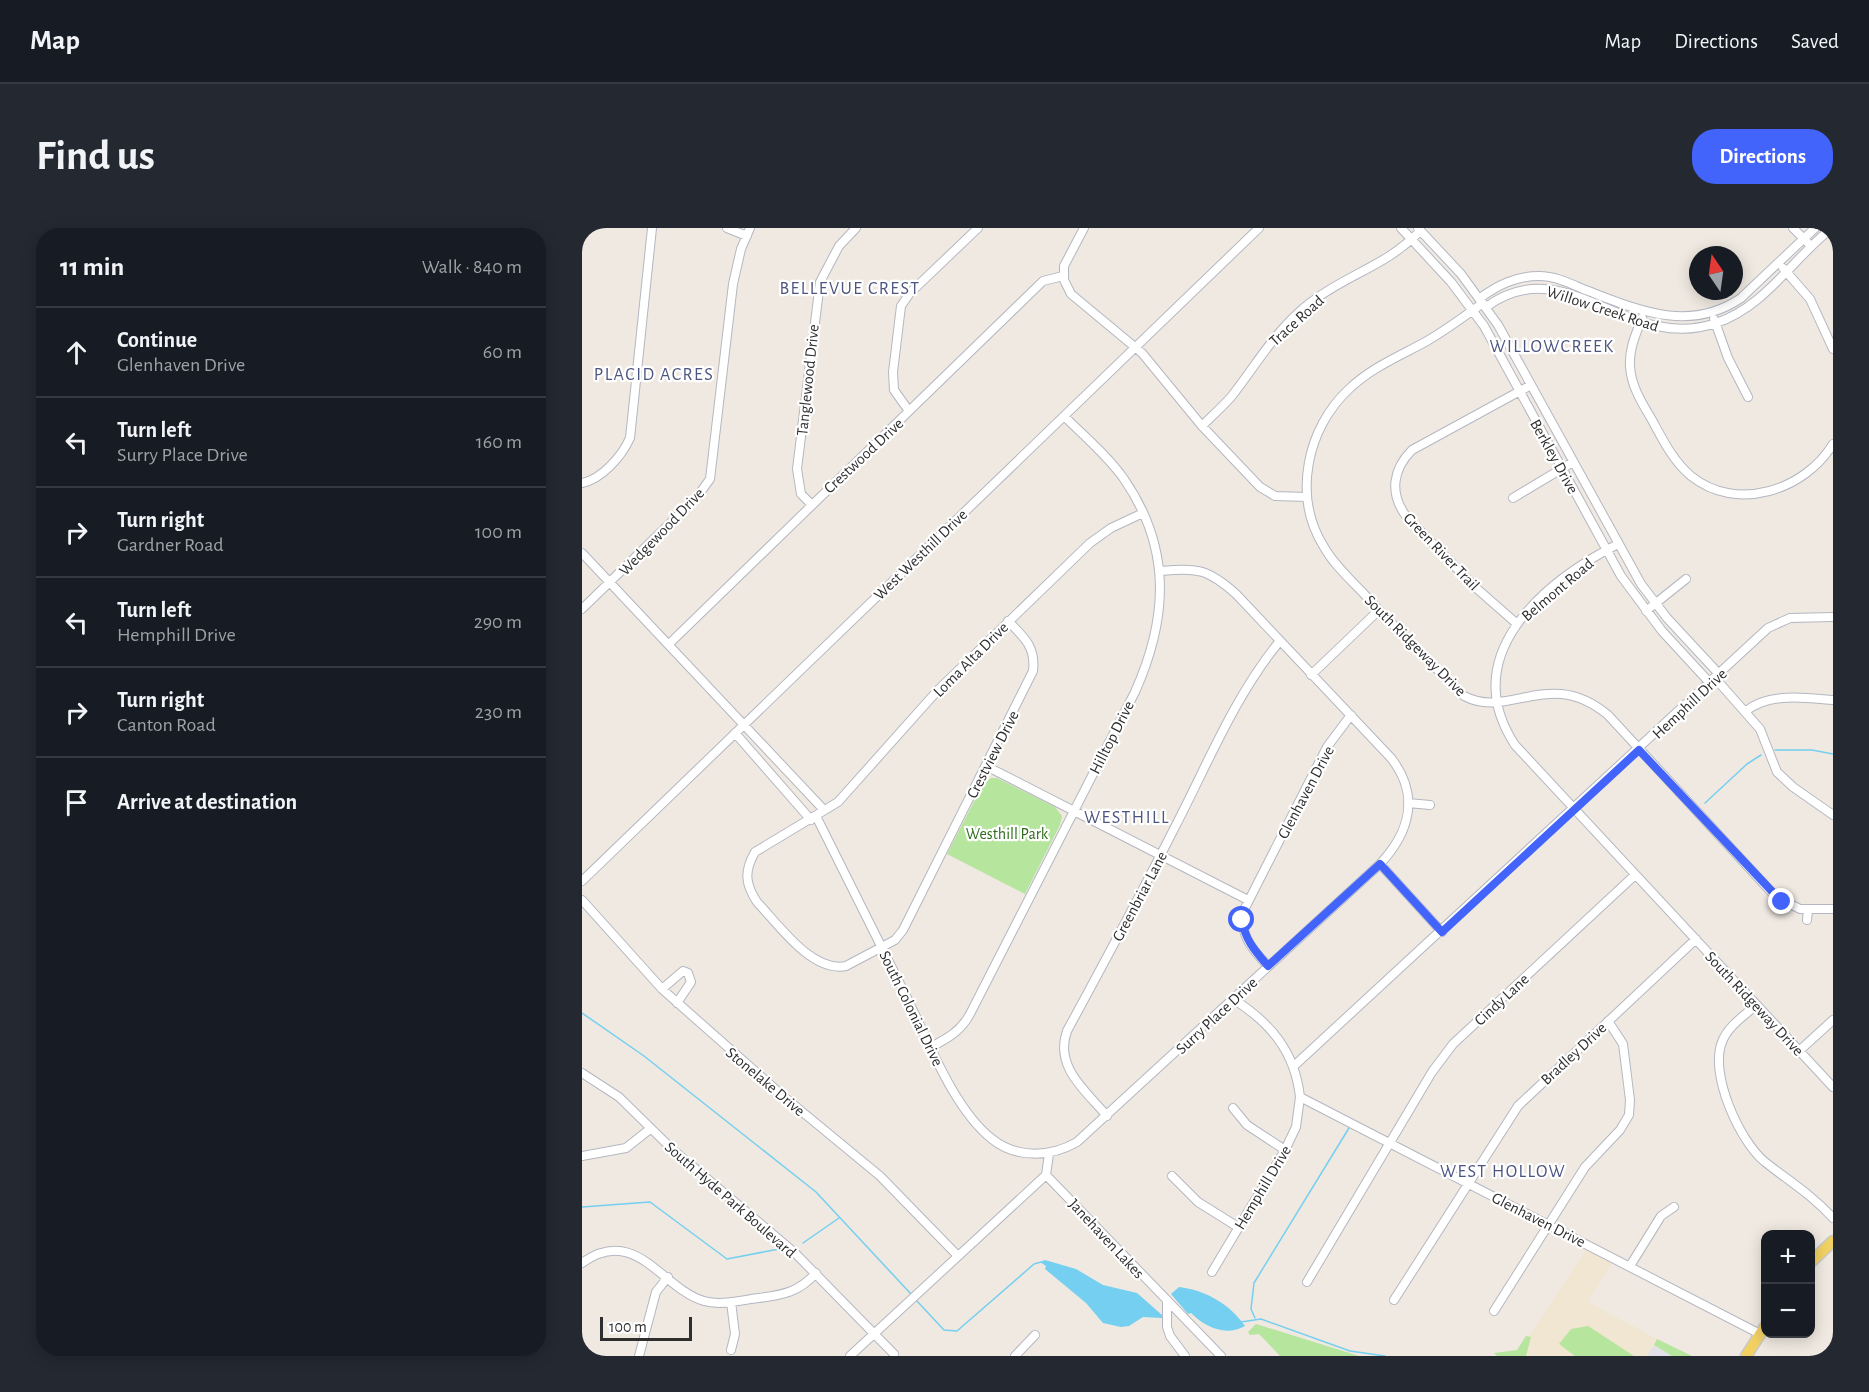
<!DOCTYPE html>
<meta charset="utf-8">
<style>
:root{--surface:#171b24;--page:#242831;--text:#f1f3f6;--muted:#9ea1a6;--line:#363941;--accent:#4264fb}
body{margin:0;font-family:"Alegreya Sans",sans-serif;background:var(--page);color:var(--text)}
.controls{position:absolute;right:18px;bottom:18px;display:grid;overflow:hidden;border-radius:12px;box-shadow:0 3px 15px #0003}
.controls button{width:54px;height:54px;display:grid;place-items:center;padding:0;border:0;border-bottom:2px solid var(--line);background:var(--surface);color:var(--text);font:30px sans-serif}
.compass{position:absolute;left:1107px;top:18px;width:54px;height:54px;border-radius:50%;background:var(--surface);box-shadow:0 3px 15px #0003;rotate:347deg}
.scale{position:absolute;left:18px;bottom:15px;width:92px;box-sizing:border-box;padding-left:6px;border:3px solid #2e2e2e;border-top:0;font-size:16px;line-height:21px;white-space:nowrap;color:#2e2e2e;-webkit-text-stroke:4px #fff;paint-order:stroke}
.stop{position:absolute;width:18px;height:18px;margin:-14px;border:4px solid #4264fb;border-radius:50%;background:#fff}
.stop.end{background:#4264fb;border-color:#fff;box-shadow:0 2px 6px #0008}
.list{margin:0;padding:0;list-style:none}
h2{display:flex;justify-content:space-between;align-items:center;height:78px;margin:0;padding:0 24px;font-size:26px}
h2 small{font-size:20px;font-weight:400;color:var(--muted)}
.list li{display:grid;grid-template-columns:39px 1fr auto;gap:18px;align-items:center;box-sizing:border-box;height:90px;padding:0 24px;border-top:2px solid var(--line)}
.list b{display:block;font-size:22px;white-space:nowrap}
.list p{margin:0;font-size:20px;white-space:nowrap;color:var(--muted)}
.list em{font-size:20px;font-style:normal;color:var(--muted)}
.icon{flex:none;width:33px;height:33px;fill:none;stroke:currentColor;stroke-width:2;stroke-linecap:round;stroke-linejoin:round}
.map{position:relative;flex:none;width:1251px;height:1128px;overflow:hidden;border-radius:24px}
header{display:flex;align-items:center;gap:36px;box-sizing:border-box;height:84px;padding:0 30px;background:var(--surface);border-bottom:2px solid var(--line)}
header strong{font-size:28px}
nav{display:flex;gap:33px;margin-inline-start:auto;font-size:21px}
.intro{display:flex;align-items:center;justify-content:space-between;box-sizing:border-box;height:144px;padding:0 36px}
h1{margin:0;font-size:42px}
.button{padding:15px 27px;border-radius:24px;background:var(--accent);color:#fff;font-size:21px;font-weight:700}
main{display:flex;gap:36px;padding:0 36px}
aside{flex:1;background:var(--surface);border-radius:24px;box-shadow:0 3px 15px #0003}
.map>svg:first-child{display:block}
</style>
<header>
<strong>Map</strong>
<nav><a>Map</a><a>Directions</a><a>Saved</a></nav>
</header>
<div class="intro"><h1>Find us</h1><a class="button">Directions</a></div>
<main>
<aside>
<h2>11 min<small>Walk · 840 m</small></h2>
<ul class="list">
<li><svg class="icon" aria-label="ahead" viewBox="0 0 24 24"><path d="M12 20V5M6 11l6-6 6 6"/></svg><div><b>Continue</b><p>Glenhaven Drive</p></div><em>60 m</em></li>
<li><svg class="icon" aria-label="left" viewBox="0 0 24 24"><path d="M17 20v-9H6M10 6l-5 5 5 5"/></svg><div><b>Turn left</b><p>Surry Place Drive</p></div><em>160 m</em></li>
<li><svg class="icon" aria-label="right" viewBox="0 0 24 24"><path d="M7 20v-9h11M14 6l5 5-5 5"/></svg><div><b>Turn right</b><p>Gardner Road</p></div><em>100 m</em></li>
<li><svg class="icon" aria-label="left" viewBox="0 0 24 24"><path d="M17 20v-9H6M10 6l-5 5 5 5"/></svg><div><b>Turn left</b><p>Hemphill Drive</p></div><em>290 m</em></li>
<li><svg class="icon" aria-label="right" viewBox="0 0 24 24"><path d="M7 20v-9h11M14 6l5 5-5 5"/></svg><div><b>Turn right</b><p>Canton Road</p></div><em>230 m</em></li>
<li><svg class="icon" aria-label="arrive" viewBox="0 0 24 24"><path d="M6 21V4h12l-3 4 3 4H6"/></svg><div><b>Arrive at destination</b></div></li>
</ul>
</aside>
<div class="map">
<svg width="1251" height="1128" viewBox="0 0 1251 1128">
<rect width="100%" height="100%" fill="#efe9e1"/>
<path fill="#e3e1e8" d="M 1072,1117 L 1090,1128 L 1065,1128 Z"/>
<path fill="#f0e6d1" d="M 1004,1022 L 1030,1035 L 1006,1074 L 1075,1111 L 1065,1128 L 940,1128 L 937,1123 Z"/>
<path fill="#b6e59e" d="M 409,550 L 415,550 L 473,579 L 480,588 L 478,597 L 443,666 L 365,626 L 401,556 Z
M 674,1096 L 777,1128 L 698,1128 L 677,1106 L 668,1107 L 666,1104 Z
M 1006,1098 L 1052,1128 L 993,1128 L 977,1116 L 989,1101 Z
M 944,1108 L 949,1109 L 944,1128 L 915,1128 L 912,1125 L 935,1122 Z
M 1075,1111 L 1110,1128 L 1090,1128 L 1072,1117 Z"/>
<path fill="#75cff0" d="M 463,1032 L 494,1041 L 521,1057 L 555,1065 L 580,1087 L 580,1090 L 561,1089 L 547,1098 L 539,1099 L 521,1095 L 504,1075 L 463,1041 L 464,1038 L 458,1034 Z
M 597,1059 C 623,1062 648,1076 663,1098 C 644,1109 623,1099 609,1085 L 606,1086 L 589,1066 Z"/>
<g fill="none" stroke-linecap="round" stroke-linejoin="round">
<path stroke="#75cff0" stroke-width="1.5" d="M 1193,522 L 1230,522 L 1251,526
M 1123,575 L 1165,536 L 1179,527
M 0,785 L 62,828 L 234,964 L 329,1066
M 0,979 L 68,974 L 145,1031 L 197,1021
M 221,1015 L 257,990
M 334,1072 L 362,1102 L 375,1103 L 452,1036 L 459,1034
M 673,1090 L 669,1081 L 672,1055 L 767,900
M 659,1094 L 679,1091 L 768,1123 L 803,1128"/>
<g stroke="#b4b7c1" stroke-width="10">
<path id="minor" d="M 145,0 L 165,8
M 502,0 L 482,38 L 482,52 L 489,66 L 560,125 L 620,198 L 678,259 L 693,268 L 725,269
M 819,0 L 869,54 L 902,98 L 1039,348 L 1080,403 L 1128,455
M 836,0 L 879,46 L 916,97 L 1059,356 L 1085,390 L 1137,446
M 1211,0 L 1226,15
M 1201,40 L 1228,71 L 1251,121
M 898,70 C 916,57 934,48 957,48 C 973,48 987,55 1001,61 C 1054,81 1106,106 1159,70 L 1233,0
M 901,75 C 883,88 864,102 845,113 C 818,128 790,139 767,161 C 725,200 710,268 742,319 C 752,337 769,352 783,367 C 815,402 849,435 882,468 C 928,492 967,438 1026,487 L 1194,669 L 1218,681 L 1251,681
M 904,79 C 984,20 1045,126 1134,95 C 1183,79 1211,30 1250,0
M 1060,90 C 1054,106 1047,120 1048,138 C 1049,158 1060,175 1070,192 C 1081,212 1091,233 1109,248 C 1155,285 1223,262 1251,216
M 1132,91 L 1146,130 L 1166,169
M 327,183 L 312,162 L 311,144 L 319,78 L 328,65 L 396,0
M 620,198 C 629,189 640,179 649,169 C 675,136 694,101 728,75 C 765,46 803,39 838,3
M 0,255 C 20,251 40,228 48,210 L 70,0
M 931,270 L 991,234
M 229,276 L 219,266 L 215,241 L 238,54 L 257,18 L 274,0
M 1036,316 C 962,354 874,427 933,517 L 1251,859
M 0,325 L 242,582
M 0,381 L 115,269 L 128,251 L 151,56 L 159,21 L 168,0
M 1064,383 L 1104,351
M 426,393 C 442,409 454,419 451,443 L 321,702 L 313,712 L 264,738 C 230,745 197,697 175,674 C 163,656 162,643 173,624 L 256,574 L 356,462 L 508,315 L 529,300 L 561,285
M 934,395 L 893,359 L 824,288 C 807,265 811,241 830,222 L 949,157
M 87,416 L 461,53 L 481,48
M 729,447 L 797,382
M 1133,450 L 1178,501 L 1195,544 L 1211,559 L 1251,587
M 1164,483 C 1187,464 1224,470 1251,472
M 153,505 L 229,592
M 404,538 L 666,672
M 826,575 L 848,577
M 234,588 C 264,648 294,708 324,768 C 346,812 371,880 410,911 C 435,931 469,929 495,914 L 798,636 C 828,604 838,567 809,530 L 654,366 C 625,340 615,340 578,343
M 798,636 L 860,704
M 0,653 L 677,0
M 0,672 L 80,761 L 201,868 L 298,948 L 375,1027
M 1225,692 L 1226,683
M 686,738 C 670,721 657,707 662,682 L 745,519 L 769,487
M 80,761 L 101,743 L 106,745 L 109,754 L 95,775
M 651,771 C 689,795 713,824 718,869 L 1178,1106
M 1174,777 C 1162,788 1146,798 1140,814 C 1127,846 1158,914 1183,934 C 1207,953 1230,967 1251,990
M 349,819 C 366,810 379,803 388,786 L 553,464 C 586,390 590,321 542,251 C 526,228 502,208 482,188
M 1217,823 L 1251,792
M 713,837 L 1186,400 L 1208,390 L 1251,389
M 0,845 L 37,869 L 90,921 L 213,1025 L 312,1126
M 651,880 L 665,897 L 703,922
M 525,888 C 504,863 472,839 485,803 C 522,735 559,666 594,597 C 626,535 653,468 697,414
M 0,928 L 44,920 L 68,901
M 464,947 L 639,1128
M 590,948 L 616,974 L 656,999
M 0,1035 C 54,996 80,1061 122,1073 C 139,1078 159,1072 177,1070 C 201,1067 217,1064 234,1045
M 1048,1038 L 1079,988 L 1092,979
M 630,1044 L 703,922 L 714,899 L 718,869
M 725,1054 L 850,844 L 871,816 L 1053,647
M 812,1072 L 936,878 L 1114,711
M 585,1075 L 585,1099 L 588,1108 L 603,1128
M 912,1083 L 1003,939 L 1038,902 L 1047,887 L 1048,872 L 1041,816 L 1026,793
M 149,1122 L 153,1106 L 149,1074
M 57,1128 L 74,1064 L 86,1049
M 268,1128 L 464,947 L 467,926
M 433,1128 L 453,1107"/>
</g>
<g stroke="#c9c9c9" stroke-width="13">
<path id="major" d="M 1228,1035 L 1251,1013
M 1164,1128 L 1184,1097"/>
</g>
<use href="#minor" stroke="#fff" stroke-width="8"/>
<use href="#major" stroke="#f2d163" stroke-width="10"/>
</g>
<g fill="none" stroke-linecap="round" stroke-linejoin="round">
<path stroke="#4264fb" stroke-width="8" d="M 660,692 C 663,712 673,723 686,738 L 798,636 L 860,704 L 1057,522 L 1200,674"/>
</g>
<g text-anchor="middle" stroke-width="4.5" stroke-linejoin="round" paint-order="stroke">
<g font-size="16" fill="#2e2e2e" stroke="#fff">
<text transform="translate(1021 80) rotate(18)" y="6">Willow Creek Road</text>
<text transform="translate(714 92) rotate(-42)" y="6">Trace Road</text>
<text transform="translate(225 152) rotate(-84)" y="6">Tanglewood Drive</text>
<text transform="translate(281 227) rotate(-43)" y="6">Crestwood Drive</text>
<text transform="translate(973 228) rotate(61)" y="6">Berkley Drive</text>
<text transform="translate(79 303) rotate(-46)" y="6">Wedgewood Drive</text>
<text transform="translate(860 323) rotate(46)" y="6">Green River Trail</text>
<text transform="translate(338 326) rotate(-44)" y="6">West Westhill Drive</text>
<text transform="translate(975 361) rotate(-40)" y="6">Belmont Road</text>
<text transform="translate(834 417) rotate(45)" y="6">South Ridgeway Drive</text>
<text transform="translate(388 431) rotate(-45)" y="6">Loma Alta Drive</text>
<text transform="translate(1107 475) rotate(-43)" y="6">Hemphill Drive</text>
<text transform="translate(529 509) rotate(-63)" y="6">Hilltop Drive</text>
<text transform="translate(410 526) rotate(-63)" y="6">Crestview Drive</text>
<text transform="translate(723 564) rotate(-62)" y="6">Glenhaven Drive</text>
<text transform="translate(557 668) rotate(-62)" y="6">Greenbriar Lane</text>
<text transform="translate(919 771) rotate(-43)" y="6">Cindy Lane</text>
<text transform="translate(1173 775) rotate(47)" y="6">South Ridgeway Drive</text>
<text transform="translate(330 780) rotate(64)" y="6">South Colonial Drive</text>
<text transform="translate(634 787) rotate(-43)" y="6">Surry Place Drive</text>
<text transform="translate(991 825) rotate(-43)" y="6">Bradley Drive</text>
<text transform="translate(184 853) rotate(40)" y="6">Stonelake Drive</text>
<text transform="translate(680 959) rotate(-59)" y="6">Hemphill Drive</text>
<text transform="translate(149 971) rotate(41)" y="6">South Hyde Park Boulevard</text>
<text transform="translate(957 991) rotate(27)" y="6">Glenhaven Drive</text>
<text transform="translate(525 1010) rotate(47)" y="6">Janehaven Lakes</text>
</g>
<g font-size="16" fill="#2c6e1b" stroke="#fff">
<text x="425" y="611">Westhill Park</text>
</g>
<g font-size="18" letter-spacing="1.5" fill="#4d5680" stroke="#fff">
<text x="268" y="66">BELLEVUE CREST</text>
<text x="970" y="124">WILLOWCREEK</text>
<text x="72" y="152">PLACID ACRES</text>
<text x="545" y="595">WESTHILL</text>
<text x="921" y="949">WEST HOLLOW</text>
</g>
</g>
</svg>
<div class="controls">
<button>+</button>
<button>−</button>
</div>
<svg class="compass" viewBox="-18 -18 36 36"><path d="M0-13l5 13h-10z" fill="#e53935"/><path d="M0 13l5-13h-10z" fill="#9ea1a6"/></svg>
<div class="scale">100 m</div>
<div class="stop" style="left:660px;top:692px"></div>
<div class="stop end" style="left:1200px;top:674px"></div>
</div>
</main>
